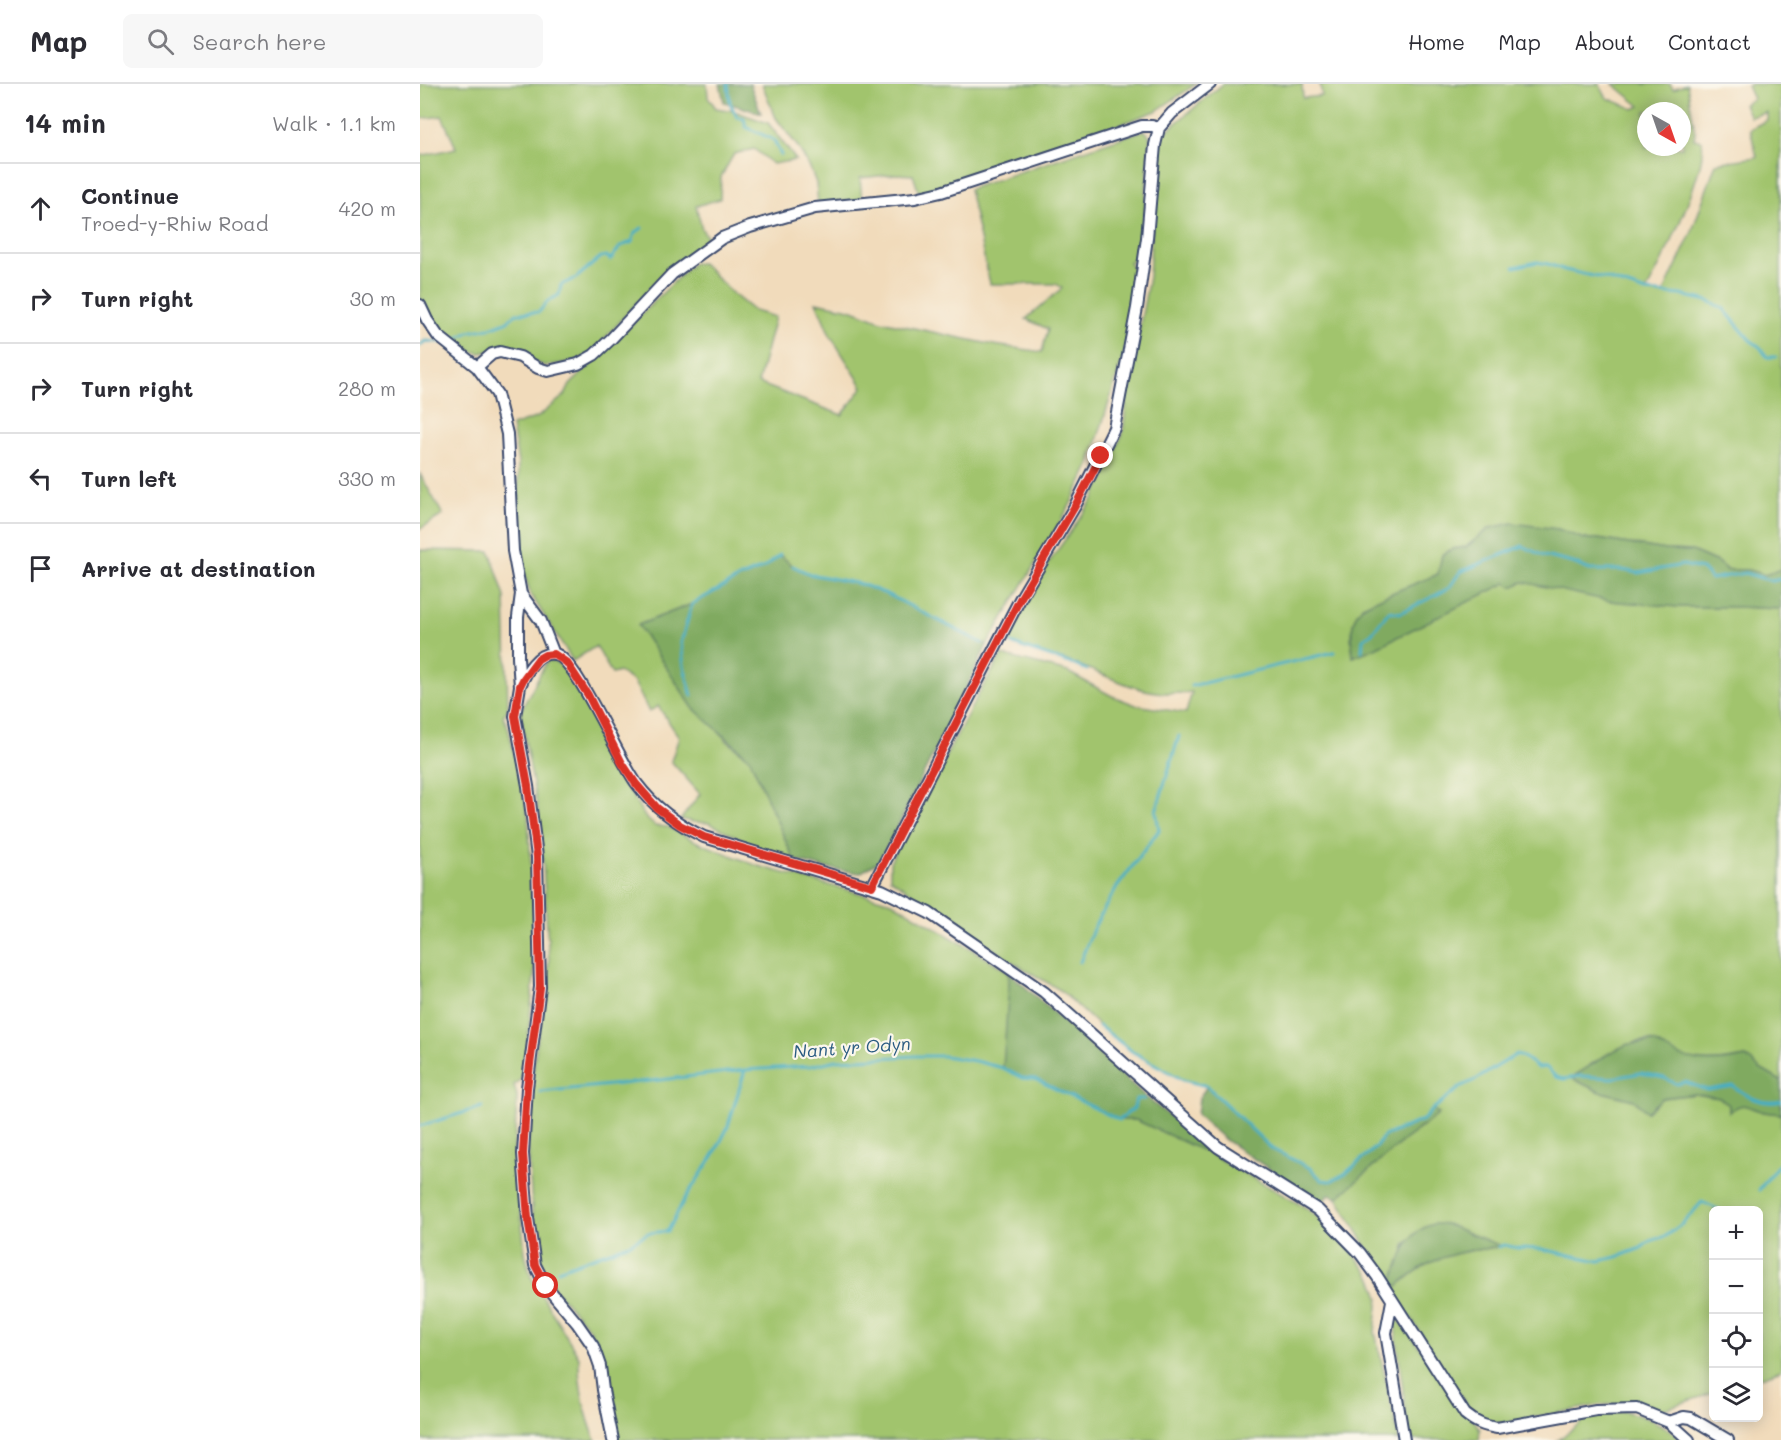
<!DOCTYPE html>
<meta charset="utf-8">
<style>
:root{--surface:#fff;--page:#f7f7f7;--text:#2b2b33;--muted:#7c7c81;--line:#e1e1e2}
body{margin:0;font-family:Mali,sans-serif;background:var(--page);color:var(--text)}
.controls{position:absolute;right:18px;bottom:18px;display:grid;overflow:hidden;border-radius:9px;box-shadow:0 3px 15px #0003}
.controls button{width:54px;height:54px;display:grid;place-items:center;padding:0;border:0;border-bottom:2px solid var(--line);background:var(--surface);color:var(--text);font:30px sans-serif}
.compass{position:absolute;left:1217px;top:18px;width:54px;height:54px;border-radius:50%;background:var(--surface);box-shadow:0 3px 15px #0003;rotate:140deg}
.stop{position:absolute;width:18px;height:18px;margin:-14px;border:4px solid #d93025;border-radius:50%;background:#fff}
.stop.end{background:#d93025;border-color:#fff;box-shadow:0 2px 6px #0008}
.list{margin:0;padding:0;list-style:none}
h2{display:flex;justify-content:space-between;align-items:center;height:78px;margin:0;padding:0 24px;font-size:26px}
h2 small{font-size:20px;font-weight:400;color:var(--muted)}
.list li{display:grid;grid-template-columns:39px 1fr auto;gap:18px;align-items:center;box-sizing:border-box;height:90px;padding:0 24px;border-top:2px solid var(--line)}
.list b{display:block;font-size:22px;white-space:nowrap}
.list p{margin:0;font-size:20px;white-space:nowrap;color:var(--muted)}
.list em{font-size:20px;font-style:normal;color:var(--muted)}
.icon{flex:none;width:33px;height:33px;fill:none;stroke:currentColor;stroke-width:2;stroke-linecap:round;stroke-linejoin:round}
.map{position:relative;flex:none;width:1361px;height:1356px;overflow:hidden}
header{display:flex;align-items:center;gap:36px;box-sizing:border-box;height:84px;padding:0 30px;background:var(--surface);border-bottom:2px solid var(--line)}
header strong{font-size:28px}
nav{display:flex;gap:33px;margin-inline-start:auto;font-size:21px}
.search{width:420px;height:54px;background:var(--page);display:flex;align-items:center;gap:15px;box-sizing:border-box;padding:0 21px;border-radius:9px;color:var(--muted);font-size:22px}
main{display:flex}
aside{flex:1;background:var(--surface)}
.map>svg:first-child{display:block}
</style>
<header>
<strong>Map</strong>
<div class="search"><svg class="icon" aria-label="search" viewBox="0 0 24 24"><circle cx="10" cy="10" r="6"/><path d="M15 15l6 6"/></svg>Search here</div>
<nav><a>Home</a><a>Map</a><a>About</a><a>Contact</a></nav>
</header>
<main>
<aside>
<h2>14 min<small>Walk · 1.1 km</small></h2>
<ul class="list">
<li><svg class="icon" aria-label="ahead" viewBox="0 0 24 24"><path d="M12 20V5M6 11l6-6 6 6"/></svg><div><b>Continue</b><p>Troed-y-Rhiw Road</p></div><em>420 m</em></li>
<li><svg class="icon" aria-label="right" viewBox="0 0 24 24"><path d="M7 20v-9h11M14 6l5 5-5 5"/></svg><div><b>Turn right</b></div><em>30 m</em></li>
<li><svg class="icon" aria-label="right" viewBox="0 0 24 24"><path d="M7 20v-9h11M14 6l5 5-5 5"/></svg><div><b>Turn right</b></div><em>280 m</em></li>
<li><svg class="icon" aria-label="left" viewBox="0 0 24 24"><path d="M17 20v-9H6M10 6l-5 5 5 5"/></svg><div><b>Turn left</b></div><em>330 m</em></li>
<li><svg class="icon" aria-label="arrive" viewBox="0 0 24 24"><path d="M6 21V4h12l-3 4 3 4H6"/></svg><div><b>Arrive at destination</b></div></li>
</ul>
</aside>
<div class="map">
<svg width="1361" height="1356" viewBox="0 0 1361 1356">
<rect width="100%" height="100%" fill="#fbf7ec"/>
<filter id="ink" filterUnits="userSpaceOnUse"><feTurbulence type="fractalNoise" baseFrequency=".0167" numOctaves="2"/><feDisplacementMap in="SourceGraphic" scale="12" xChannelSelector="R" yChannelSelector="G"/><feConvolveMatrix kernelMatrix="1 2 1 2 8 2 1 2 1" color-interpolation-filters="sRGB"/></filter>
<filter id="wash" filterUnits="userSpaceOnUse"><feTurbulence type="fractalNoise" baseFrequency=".008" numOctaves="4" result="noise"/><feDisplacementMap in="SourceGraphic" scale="24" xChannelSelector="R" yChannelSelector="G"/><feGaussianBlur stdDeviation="1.35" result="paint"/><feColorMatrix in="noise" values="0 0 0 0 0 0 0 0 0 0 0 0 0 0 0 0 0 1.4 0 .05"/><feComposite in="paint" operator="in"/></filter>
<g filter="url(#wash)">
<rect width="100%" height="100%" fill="#f1dbbb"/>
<path fill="#a1c46d" stroke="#5e7a66" stroke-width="1.5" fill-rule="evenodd" d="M 0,0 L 287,0 L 288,13 L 296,24 L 314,27 L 348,39 L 376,76 L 353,80 L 334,65 L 314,70 L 301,93 L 300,115 L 276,122 L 282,145 L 289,156 L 246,186 L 172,269 L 157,277 L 125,282 L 80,264 L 61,269 L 46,267 L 22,251 L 14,241 L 0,212 L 0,72 L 36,64 L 22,32 L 0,35 Z
M 342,0 L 776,0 L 736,27 L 653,58 L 607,72 L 557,93 L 499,109 L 493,91 L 476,90 L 440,94 L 442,116 L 398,119 L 396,99 L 390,84 L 378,63 L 356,34 Z
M 803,0 L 882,0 L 883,14 L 902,12 L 900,0 L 1179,0 L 1187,14 L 1214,25 L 1220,22 L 1193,0 L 1250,0 L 1253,5 L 1267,0 L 1275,48 L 1274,55 L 1282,57 C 1284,71 1279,85 1275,98 C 1262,138 1245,171 1226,208 L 1243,210 L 1271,150 L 1296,79 L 1337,73 L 1330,45 L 1347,36 L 1347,28 L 1330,33 L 1324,20 L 1333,15 L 1327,2 L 1331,0 L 1361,0 L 1361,485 L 1345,491 L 1328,486 L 1307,486 L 1297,478 L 1272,467 L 1246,466 L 1178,455 L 1164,455 L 1138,445 L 1070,444 L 1046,463 L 1032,465 L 1022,471 L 1019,490 L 942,522 L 931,552 L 933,573 L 1086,499 L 1103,498 L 1258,523 L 1318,523 L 1361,525 L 1361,997 L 1340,985 L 1326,973 C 1299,978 1275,981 1249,968 C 1244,966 1240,960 1234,958 C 1212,951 1169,981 1151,994 L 1178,1007 L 1214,1016 L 1227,1028 L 1242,1014 L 1275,1010 L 1300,1014 L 1309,1021 L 1309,1027 C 1325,1016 1325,1023 1341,1027 C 1347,1029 1354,1029 1361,1030 L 1361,1286 L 1339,1294 L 1338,1126 L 1294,1126 L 1293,1309 L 1238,1327 L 1216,1319 L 1179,1321 L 1084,1339 C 1068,1339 1060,1336 1049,1325 L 973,1206 C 985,1196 997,1183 1012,1177 C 1032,1168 1056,1166 1078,1163 L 986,1159 L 977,1189 L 970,1202 L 917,1114 L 984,1056 L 1018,1031 L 1013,1025 L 1003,1036 L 964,1052 L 955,1064 L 926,1089 L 911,1097 L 902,1096 L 890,1084 L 852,1065 L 787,1002 L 763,996 L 713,968 L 679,942 L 640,906 L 591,877 L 470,794 L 470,778 L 559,609 L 582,571 L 648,588 L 692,612 L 716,621 L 766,629 L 772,608 C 719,615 692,591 644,576 C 624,570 602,566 584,555 L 628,480 L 674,414 L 703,349 L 707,312 L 729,193 L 734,111 L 739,68 L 744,49 ZM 1226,27 L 1262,27 L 1262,63 L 1226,63 Z
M 724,46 L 730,52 L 723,152 L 719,175 L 709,178 L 717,192 L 704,270 L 669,382 L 649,423 L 567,561 L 469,511 L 441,500 L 390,490 L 373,482 L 360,471 L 345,483 L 318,494 L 272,520 L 218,541 L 306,656 L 330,675 L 374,776 L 340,764 L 289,739 L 273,738 L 261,735 L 280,710 L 251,677 L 259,653 L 238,622 L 229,628 L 214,598 L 199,588 L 192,590 L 176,562 L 153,577 L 111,511 L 105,493 L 99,442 L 98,379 L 92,342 L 118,333 L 145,311 L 150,301 L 273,179 L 282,179 L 313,210 L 334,227 L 355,233 L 338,299 L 422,331 L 443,303 L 410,251 L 396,218 L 430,225 L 461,237 L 574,261 L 622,268 L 628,245 L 606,235 L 642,204 L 636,200 L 570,200 L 549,105 Z
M 0,390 L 23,431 L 0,445 Z
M 0,466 L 70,467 L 85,513 L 88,625 L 83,632 L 88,643 L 108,731 L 116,871 L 106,973 L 101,995 L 94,1001 L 97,1012 L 94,1068 L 105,1169 L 111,1193 L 159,1273 C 158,1299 165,1332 176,1356 L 0,1356 Z
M 127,577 L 133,577 L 141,581 L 148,590 L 174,636 L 204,698 L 225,733 L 235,742 L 248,743 L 275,757 L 338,782 L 472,818 L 588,887 L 602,994 L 615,995 L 699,1036 L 716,1036 L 774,1061 L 883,1122 L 900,1135 L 934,1170 L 952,1194 L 959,1214 L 955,1248 L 979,1356 L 196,1356 L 189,1322 L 188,1285 L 185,1273 L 168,1243 L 134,1205 L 126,1190 L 120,1175 L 113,1136 L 108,1063 L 114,979 L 129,878 L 121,743 L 100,628 Z
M 974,1233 L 977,1233 L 1060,1345 L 1059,1356 L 989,1356 Z
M 1204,1327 C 1226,1333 1245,1340 1261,1356 L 1138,1356 L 1167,1334 Z"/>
<path fill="#80aa60" stroke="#4e6c5f" stroke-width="1.5" d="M 300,0 L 330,0 L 341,29 L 304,18 Z
M 1092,439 L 1138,445 L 1164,455 L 1178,455 L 1246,466 L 1272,467 L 1297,478 L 1307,486 L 1328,486 L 1345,491 L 1361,485 L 1361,525 L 1318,523 L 1258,523 L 1189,517 L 1103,498 L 1092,503 L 1086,499 L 953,565 L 933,573 C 932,556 929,537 941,524 C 947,517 1006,496 1018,490 L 1022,471 L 1032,465 L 1046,463 L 1070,444 Z
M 360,471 L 373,482 L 390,490 L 441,500 L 469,511 L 567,561 L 473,752 L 458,778 L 440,789 L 404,784 L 374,776 L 330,675 L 273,624 L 218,541 L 272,520 L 319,494 L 345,483 Z
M 588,887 L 726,1013 L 803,1076 L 716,1036 L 699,1036 L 615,995 L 602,994 L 583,984 L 589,898 Z
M 1234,958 C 1267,980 1288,981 1326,973 L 1340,985 L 1361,997 L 1361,1030 C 1354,1029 1347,1029 1341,1027 C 1325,1023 1325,1016 1309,1028 L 1309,1021 L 1300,1014 L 1275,1010 L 1242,1014 L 1227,1028 L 1214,1016 L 1178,1007 L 1151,994 L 1191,968 L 1208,960 Z
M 787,1002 L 852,1065 L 890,1084 L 902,1096 L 912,1097 L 926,1089 L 955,1064 L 964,1052 L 1003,1036 L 1013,1025 L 1019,1030 L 984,1056 L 917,1114 L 909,1111 L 901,1119 L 805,1056 L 777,1031 L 779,1014 Z
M 1013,1140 L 1026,1140 L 1081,1162 C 1071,1165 1059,1165 1048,1167 C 1013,1174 999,1183 973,1206 L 970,1202 C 983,1176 982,1149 1013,1140 Z"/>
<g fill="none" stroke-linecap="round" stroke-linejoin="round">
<path stroke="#45aec4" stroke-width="3" d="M 308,0 L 310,19 L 317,33 L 324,34 L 326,43 L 354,56 L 361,71
M 1094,183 L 1117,178 L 1128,180 L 1145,186 L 1187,195 L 1226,208 L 1261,211 L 1288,217 L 1303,224 L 1330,256 L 1340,263 L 1347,273 L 1356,273
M 30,258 L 49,248 L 70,244 L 86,238 L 98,229 L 119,228 L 128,217 L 139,211 L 141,201 L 156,194 L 181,173 L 187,172 L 190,176 L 201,162 L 212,158 L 215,149 L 222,144
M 0,262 L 5,257 L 20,258
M 373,482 L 390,490 L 441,500 L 469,511 L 562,559
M 591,559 C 616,569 642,575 667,586
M 942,567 L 943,555 L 951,550 L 969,527 L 980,529 L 1016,511 L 1029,504 L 1040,488 L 1103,462 L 1124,472 L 1153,479 L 1170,486 L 1202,486 L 1218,489 L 1263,481 L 1282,485 L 1291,495 L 1325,489 L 1352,497 L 1361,495
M 771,602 L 914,568
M 272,612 L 264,583 L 261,559 L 272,520 L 319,494 L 345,483 L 360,471
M 660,878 L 674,843 L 695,806 L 739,746 L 736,727 L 759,652
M 679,942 L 713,968 L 763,996 L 787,1002 L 852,1065 L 890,1084 L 902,1096 L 911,1097 L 926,1089 L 955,1064 L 964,1052 L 1003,1036 L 1013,1025 L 1042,1002 L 1057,995 L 1097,970 L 1105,974 L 1118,984 L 1126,983 L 1136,993 L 1144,995 L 1160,992 L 1192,994 L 1221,989 L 1244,994 L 1257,1000 L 1265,998 L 1287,1006 L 1313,1002 C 1327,1012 1342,1022 1361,1017
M 120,1008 L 240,996 L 325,986 L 390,982 L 417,976 L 496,972 L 524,972 L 555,977 L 583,984 L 602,994 L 615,995 L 699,1036 L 714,1024 L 716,1015 L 724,1015
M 0,1042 L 62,1023
M 1339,1106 L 1361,1077
M 1078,1163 L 1084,1161 L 1098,1164 L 1121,1165 L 1179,1177 L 1197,1173 L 1221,1164 L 1230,1157 L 1246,1152 L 1262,1140 L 1282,1118 L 1300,1126
M 138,1186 L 209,1160 L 228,1149 L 248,1147 L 264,1116 L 293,1072 L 307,1045 L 325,986"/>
</g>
</g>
<g filter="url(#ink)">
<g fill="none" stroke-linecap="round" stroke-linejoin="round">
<g stroke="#3b496c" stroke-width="14">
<path id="minor" d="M 0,221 L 7,236 L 18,252 L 57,283 L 77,310 L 87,350 L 93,467 L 101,510 L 121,537 L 134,570
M 57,283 L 72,270 L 80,268 L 100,273 L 118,284 L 128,287 L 158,280 L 174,271 L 191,255 L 252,190 L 302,154 L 330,143 L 395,124 L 495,114 L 521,108 L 722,42 L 732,42 L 739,44
M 101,510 L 98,533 L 98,574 L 100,602 L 95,632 L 108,702 L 117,773 L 120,903 L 107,1004 L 103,1070 L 108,1134 L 115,1181 L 126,1202 L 157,1239 L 173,1262 L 180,1282 L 183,1306 L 193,1356
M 100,602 C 105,590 118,566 135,570 C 156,574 199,677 217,700 C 235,724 257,740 284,753 L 462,806 L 509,829 L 624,908 L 798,1063 L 898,1126 L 940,1169 L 957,1192 L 1045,1330 C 1056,1339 1064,1342 1077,1344 L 1176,1326 L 1217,1325 L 1249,1338 L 1269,1356
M 452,803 L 600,515 L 655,422 L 694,344 L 717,224 L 727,154 L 735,61 L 739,44 L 752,29 L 790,0
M 972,1217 L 966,1249 L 984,1356
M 1249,1338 L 1264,1333 L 1271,1334 L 1308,1356"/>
</g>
<use href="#minor" stroke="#fff" stroke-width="10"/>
</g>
</g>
<g fill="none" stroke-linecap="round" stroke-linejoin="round" filter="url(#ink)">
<path stroke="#d93025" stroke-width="8" d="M 126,1202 L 115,1181 L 108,1134 L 103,1070 L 107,1004 L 120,903 L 117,773 L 108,702 L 95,632 L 100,602 L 104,594 L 118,575 L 125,571 L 134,570 L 147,579 L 168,611 L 202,679 L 216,700 L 237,724 L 260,741 L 284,753 L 452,802 L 600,515 L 655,422 L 681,372"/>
</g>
<g text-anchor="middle" stroke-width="4.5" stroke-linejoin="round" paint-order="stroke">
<g font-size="18" font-style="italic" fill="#2a5b82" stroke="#fbf7ec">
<text transform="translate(432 964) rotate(-4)" y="6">Nant yr Odyn</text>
</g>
</g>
</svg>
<div class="controls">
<button>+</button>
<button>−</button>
<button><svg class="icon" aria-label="locate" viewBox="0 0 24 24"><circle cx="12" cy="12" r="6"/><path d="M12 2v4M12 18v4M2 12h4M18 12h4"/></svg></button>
<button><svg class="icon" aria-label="layers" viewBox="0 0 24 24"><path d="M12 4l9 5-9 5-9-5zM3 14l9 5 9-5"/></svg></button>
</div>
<svg class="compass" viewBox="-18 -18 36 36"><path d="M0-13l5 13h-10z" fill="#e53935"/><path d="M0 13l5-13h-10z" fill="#7c7c81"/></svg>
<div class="stop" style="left:126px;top:1202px"></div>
<div class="stop end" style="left:681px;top:372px"></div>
</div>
</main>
